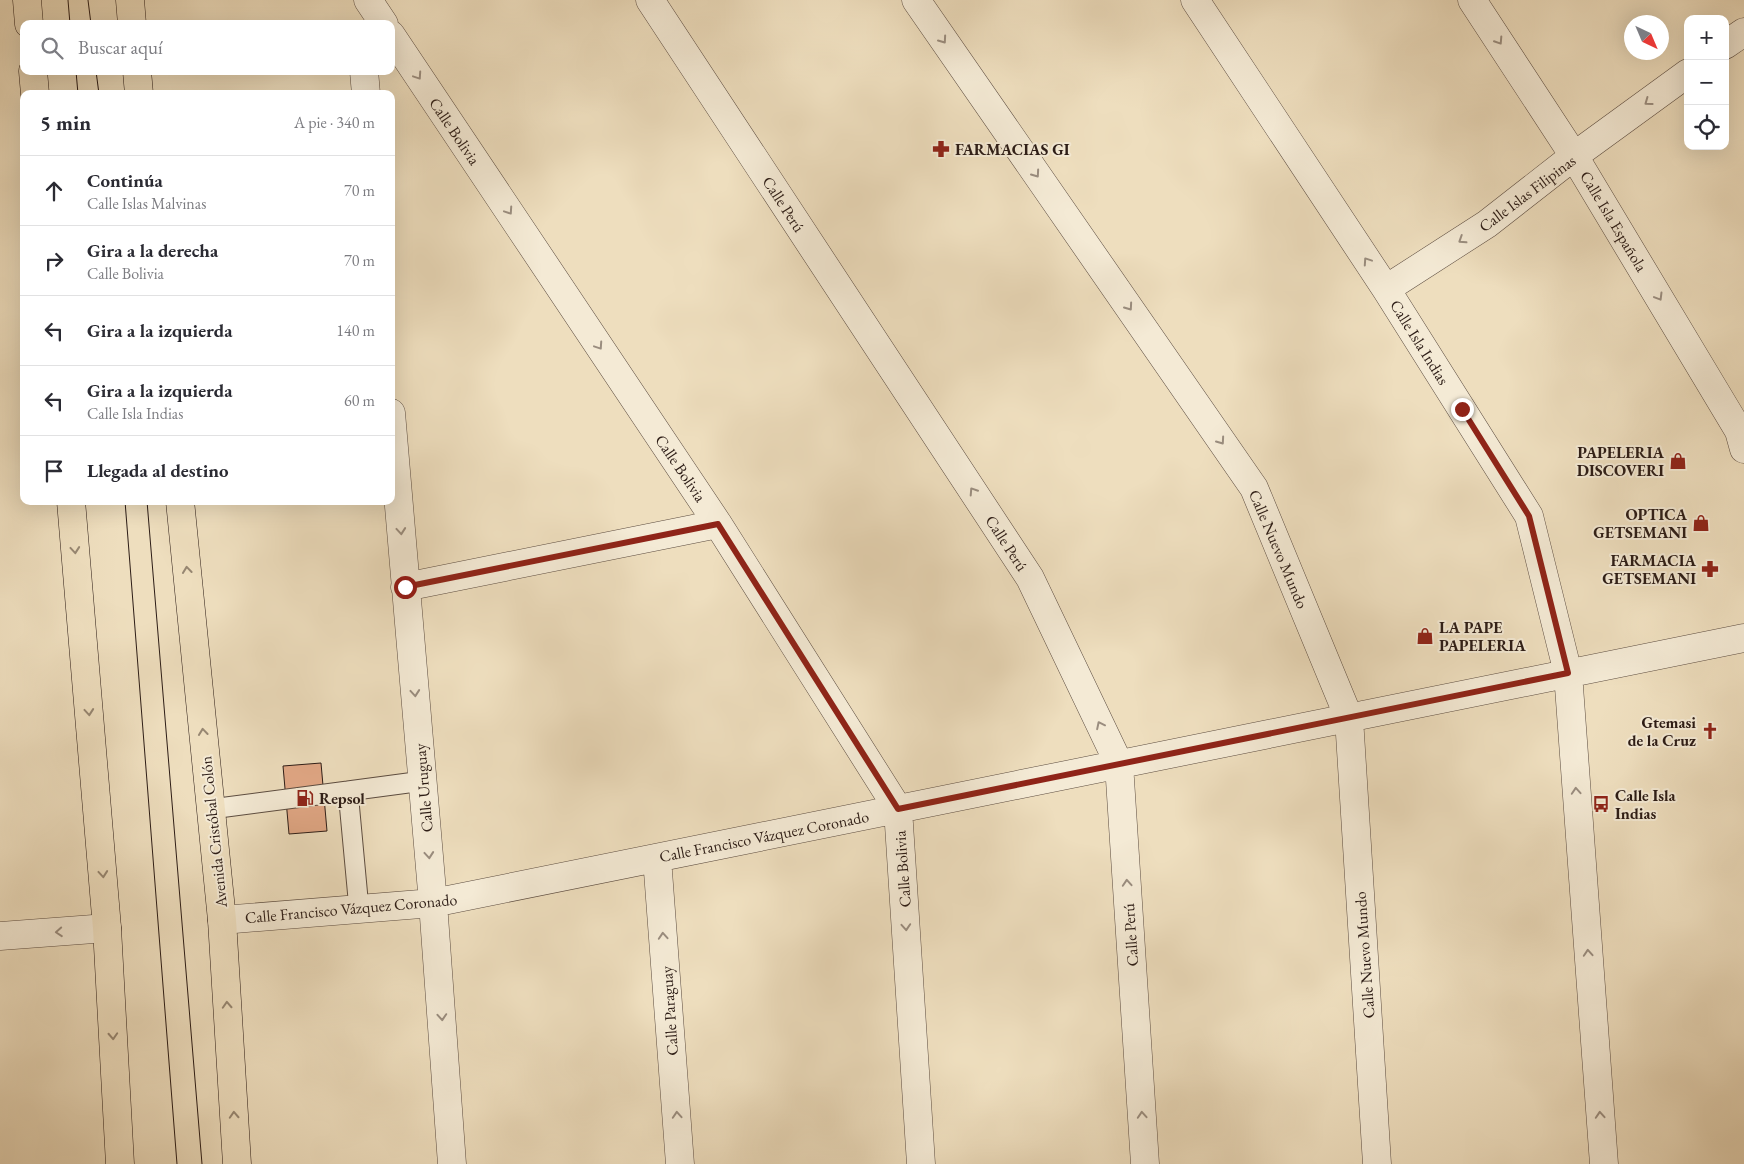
<!DOCTYPE html>
<html lang="es">
<meta charset="utf-8">
<style>
:root{--surface:#fff;--page:#f7f7f7;--text:#2b2b33;--muted:#7c7c81;--line:#e1e1e2}
body{margin:0;font-family:"EB Garamond",serif;background:var(--page);color:var(--text)}
.controls{position:absolute;right:15px;top:15px;display:grid;overflow:hidden;border-radius:10px;box-shadow:0 5px 20px #0002}
.controls button{width:45px;height:45px;display:grid;place-items:center;padding:0;border:0;border-bottom:1px solid var(--line);background:var(--surface);color:var(--text);font:25px sans-serif}
.compass{position:absolute;left:1624px;top:15px;width:45px;height:45px;border-radius:50%;background:var(--surface);box-shadow:0 5px 20px #0002;rotate:136deg}
.stop{position:absolute;width:15px;height:15px;margin:-11px;border:4px solid #8f2418;border-radius:50%;background:#fff}
.stop.end{background:#8f2418;border-color:#fff;box-shadow:0 1px 5px #0008}
.list{margin:0;padding:0;list-style:none}
h2{display:flex;justify-content:space-between;align-items:center;height:65px;margin:0;padding:0 20px;font-size:21px}
h2 small{font-size:16px;font-weight:400;color:var(--muted)}
.list li{display:grid;grid-template-columns:32px 1fr auto;gap:15px;align-items:center;box-sizing:border-box;height:70px;padding:0 20px;border-top:1px solid var(--line)}
.list b{display:block;font-size:19px;white-space:nowrap}
.list p{margin:0;font-size:16px;white-space:nowrap;color:var(--muted)}
.list em{font-size:16px;font-style:normal;color:var(--muted)}
.icon{flex:none;width:28px;height:28px;fill:none;stroke:currentColor;stroke-width:2;stroke-linecap:round;stroke-linejoin:round}
.map{position:relative;flex:none;width:1744px;height:1164px;overflow:hidden}
.search{position:absolute;background:var(--surface);box-shadow:0 5px 20px #0002;left:20px;top:20px;width:375px;height:55px;display:flex;align-items:center;gap:12px;box-sizing:border-box;padding:0 18px;border-radius:10px;color:var(--muted);font-size:19px}
.panel{position:absolute;background:var(--surface);box-shadow:0 5px 20px #0002;left:20px;top:90px;width:375px;height:415px;border-radius:10px}
.map>svg:first-child{display:block}
</style>
<div class="map">
<svg width="1744" height="1164" viewBox="0 0 1744 1164">
<rect width="100%" height="100%" fill="#eedebe"/>
<filter id="stains"><feTurbulence type="fractalNoise" baseFrequency=".004" numOctaves="4"/><feColorMatrix values="0 0 0 0 .2 0 0 0 0 .09 0 0 0 0 .02 0 0 0 .5 -.17"/></filter>
<radialGradient id="worn" r=".72"><stop offset=".6" stop-color="#630" stop-opacity="0"/><stop offset="1" stop-color="#630" stop-opacity=".3"/></radialGradient>
<path fill="#e2a886" stroke="#2c1c16" d="M 321,763 L 327,831 L 289,834 L 283,766 Z"/>
<g fill="none" stroke-linecap="round" stroke-linejoin="round">
<g stroke="#5c4c40" stroke-width="21">
<path id="service" d="M 348,791 L 423,781
M 211,809 L 348,791 L 359,909"/>
</g>
<g stroke="#5c4c40" stroke-width="29">
<path id="minor" d="M 368,0 L 384,24
M 650,0 L 1030,578 L 1119,764 L 1145,1164
M 916,0 L 1254,488 L 1349,718 L 1377,1164
M 1195,0 L 1386,289 L 1529,516 L 1568,673 L 1604,1164
M 1472,0 L 1574,156 L 1739,431 L 1744,449
M 391,35 L 718,524 L 898,809 L 921,1164
M 1725,45 L 1744,32
M 364,71 L 366,94
M 1386,289 L 1487,224 L 1574,156 L 1688,73
M 391,413 L 433,903 L 452,1164
M 405,587 L 718,524
M 657,858 L 680,1164
M 222,920 L 433,903 L 1744,638
M 0,936 L 107,928"/>
</g>
<g stroke="#2c1c16" stroke-width="29">
<path id="primary" d="M 27,0 L 29,24
M 130,0 L 132,24
M 33,71 L 35,94
M 137,71 L 139,94
M 71,501 L 107,928 L 120,1164
M 180,501 L 222,920 L 237,1164"/>
</g>
<use href="#service" stroke="#f4ead5" stroke-width="19"/>
<use href="#minor" stroke="#f4ead5" stroke-width="28"/>
<use href="#primary" stroke="#eedebe" stroke-width="28"/>
<path stroke="#2c1c16" stroke-width="1" d="M 68,0 L 70,24
M 88,0 L 91,24
M 76,71 L 78,94
M 96,71 L 99,94
M 125,501 L 177,1164
M 147,501 L 202,1164"/>
</g>
<defs><path id="oneway-chevron" d="M-2-3.5L2.5 0L-2 3.5" fill="none" stroke-width="1.6" stroke-linecap="round" stroke-linejoin="round" transform="scale(1.25)"/></defs>
<g stroke="#9a8d7f">
<use href="#oneway-chevron" transform="translate(943 40) rotate(55)"/>
<use href="#oneway-chevron" transform="translate(1499 41) rotate(57)"/>
<use href="#oneway-chevron" transform="translate(418 76) rotate(56)"/>
<use href="#oneway-chevron" transform="translate(1648 102) rotate(144)"/>
<use href="#oneway-chevron" transform="translate(1036 174) rotate(55)"/>
<use href="#oneway-chevron" transform="translate(509 211) rotate(56)"/>
<use href="#oneway-chevron" transform="translate(1462 240) rotate(147)"/>
<use href="#oneway-chevron" transform="translate(1367 261) rotate(-124)"/>
<use href="#oneway-chevron" transform="translate(1659 297) rotate(59)"/>
<use href="#oneway-chevron" transform="translate(1129 307) rotate(55)"/>
<use href="#oneway-chevron" transform="translate(599 346) rotate(56)"/>
<use href="#oneway-chevron" transform="translate(1221 441) rotate(55)"/>
<use href="#oneway-chevron" transform="translate(973 491) rotate(-123)"/>
<use href="#oneway-chevron" transform="translate(401 531) rotate(85)"/>
<use href="#oneway-chevron" transform="translate(415 693) rotate(85)"/>
<use href="#oneway-chevron" transform="translate(1100 725) rotate(-116)"/>
<use href="#oneway-chevron" transform="translate(1576 791) rotate(-94)"/>
<use href="#oneway-chevron" transform="translate(429 855) rotate(85)"/>
<use href="#oneway-chevron" transform="translate(1127 883) rotate(-94)"/>
<use href="#oneway-chevron" transform="translate(906 927) rotate(86)"/>
<use href="#oneway-chevron" transform="translate(59 932) rotate(176)"/>
<use href="#oneway-chevron" transform="translate(663 936) rotate(-94)"/>
<use href="#oneway-chevron" transform="translate(1588 953) rotate(-94)"/>
<use href="#oneway-chevron" transform="translate(442 1017) rotate(86)"/>
<use href="#oneway-chevron" transform="translate(677 1115) rotate(-94)"/>
<use href="#oneway-chevron" transform="translate(1142 1115) rotate(-94)"/>
<use href="#oneway-chevron" transform="translate(1600 1115) rotate(-94)"/>
</g>
<g stroke="#978772">
<use href="#oneway-chevron" transform="translate(75 550) rotate(85)"/>
<use href="#oneway-chevron" transform="translate(187 570) rotate(-96)"/>
<use href="#oneway-chevron" transform="translate(89 712) rotate(85)"/>
<use href="#oneway-chevron" transform="translate(203 732) rotate(-96)"/>
<use href="#oneway-chevron" transform="translate(103 874) rotate(85)"/>
<use href="#oneway-chevron" transform="translate(227 1005) rotate(-93)"/>
<use href="#oneway-chevron" transform="translate(113 1036) rotate(87)"/>
<use href="#oneway-chevron" transform="translate(234 1115) rotate(-93)"/>
</g>
<g fill="none" stroke-linecap="round" stroke-linejoin="round">
<path stroke="#8f2418" stroke-width="6" d="M 405,587 L 718,524 L 898,809 L 1568,673 L 1529,516 L 1462,409"/>
</g>
<defs>
<g id="pharmacy-bare" transform="scale(1.35)"><path d="M-2-6h4v4h4v4h-4v4h-4v-4h-4v-4h4Z" fill="#8f2418" stroke="#f4ead5" stroke-width="2.5" paint-order="stroke"/></g>
<g id="shop-bare" transform="scale(1.35)"><path d="M-5-2.5h2.3a2.7 3.5 0 0 1 5.4 0H5L5.5 6h-11ZM-1.5-2.5h3a1.5 2.3 0 0 0-3 0Z" fill="#8f2418" stroke="#f4ead5" stroke-width="2.5" paint-order="stroke"/></g>
<g id="church-bare" transform="scale(1.35)"><path d="M-1.2-6h2.4v3.5h3.3v2.4h-3.3V6h-2.4V-.1h-3.3v-2.4h3.3Z" fill="#8f2418" stroke="#f4ead5" stroke-width="2.5" paint-order="stroke"/></g>
<g id="fuel-bare" transform="scale(1.35)"><path d="M-5.5-6h7V0h2V4h1.3V-2.5L3-4.5l.8-.8L6-3V5H2.5V1h-1V6h-7ZM-4.2-4.7v3.2H.2V-4.7Z" fill="#8f2418" stroke="#f4ead5" stroke-width="2.5" paint-order="stroke"/></g>
<g id="bus-bare" transform="scale(1.35)"><path d="M-5-6H5V4H4V6H2V4H-2V6H-4V4H-5ZM-3.5-4V0h7V-4ZM-3.5 1.2v1.5H-2V1.2ZM2 1.2v1.5H3.5V1.2Z" fill="#8f2418" stroke="#f4ead5" stroke-width="2.5" paint-order="stroke"/></g>
</defs>
<g fill-rule="evenodd">
<use href="#pharmacy-bare" x="941" y="149"/>
<use href="#shop-bare" x="1678" y="461"/>
<use href="#shop-bare" x="1701" y="523"/>
<use href="#pharmacy-bare" x="1710" y="569"/>
<use href="#shop-bare" x="1425" y="636"/>
<use href="#church-bare" x="1710" y="731"/>
<use href="#fuel-bare" x="305" y="798"/>
<use href="#bus-bare" x="1601" y="804"/>
</g>
<g text-anchor="middle" stroke-width="4" stroke-linejoin="round" paint-order="stroke">
<g font-size="16" fill="#2c1c16" stroke="#f4ead5">
<text transform="translate(455 131) rotate(56)" y="6">Calle Bolivia</text>
<text transform="translate(1527 193) rotate(-37)" y="6">Calle Islas Filipinas</text>
<text transform="translate(784 204) rotate(57)" y="6">Calle Perú</text>
<text transform="translate(1614 221) rotate(59)" y="6">Calle Isla Española</text>
<text transform="translate(1420 342) rotate(58)" y="6">Calle Isla Indias</text>
<text transform="translate(681 468) rotate(56)" y="6">Calle Bolivia</text>
<text transform="translate(1007 543) rotate(57)" y="6">Calle Perú</text>
<text transform="translate(1279 549) rotate(67)" y="6">Calle Nuevo Mundo</text>
<text transform="translate(423 788) rotate(-95)" y="6">Calle Uruguay</text>
<text transform="translate(213 832) rotate(-96)" y="6">Avenida Cristóbal Colón</text>
<text transform="translate(764 836) rotate(-11)" y="6">Calle Francisco Vázquez Coronado</text>
<text transform="translate(902 869) rotate(-94)" y="6">Calle Bolivia</text>
<text transform="translate(351 908) rotate(-5)" y="6">Calle Francisco Vázquez Coronado</text>
<text transform="translate(1130 935) rotate(-94)" y="6">Calle Perú</text>
<text transform="translate(1364 955) rotate(-94)" y="6">Calle Nuevo Mundo</text>
<text transform="translate(669 1011) rotate(-94)" y="6">Calle Paraguay</text>
</g>
<g font-size="16" font-weight="bold" fill="#2c1c16" stroke="#f4ead5" text-anchor="start">
<text x="955" y="155">FARMACIAS GI</text>
<text x="1664" y="458" text-anchor="end">PAPELERIA<tspan x="1664" dy="18">DISCOVERI</tspan></text>
<text x="1687" y="520" text-anchor="end">OPTICA<tspan x="1687" dy="18">GETSEMANI</tspan></text>
<text x="1696" y="566" text-anchor="end">FARMACIA<tspan x="1696" dy="18">GETSEMANI</tspan></text>
<text x="1439" y="633">LA PAPE<tspan x="1439" dy="18">PAPELERIA</tspan></text>
<text x="1696" y="728" text-anchor="end">Gtemasi<tspan x="1696" dy="18">de la Cruz</tspan></text>
<text x="1615" y="801">Calle Isla<tspan x="1615" dy="18">Indias</tspan></text>
<text x="319" y="804">Repsol</text>
</g>
</g>
<rect width="100%" height="100%" filter="url(#stains)"/>
<rect width="100%" height="100%" fill="url(#worn)"/>
</svg>
<div class="controls">
<button>+</button>
<button>−</button>
<button><svg class="icon" aria-label="locate" viewBox="0 0 24 24"><circle cx="12" cy="12" r="6"/><path d="M12 2v4M12 18v4M2 12h4M18 12h4"/></svg></button>
</div>
<svg class="compass" viewBox="-18 -18 36 36"><path d="M0-13l5 13h-10z" fill="#e53935"/><path d="M0 13l5-13h-10z" fill="#7c7c81"/></svg>
<div class="stop" style="left:405px;top:587px"></div>
<div class="stop end" style="left:1462px;top:409px"></div>
<div class="search"><svg class="icon" aria-label="search" viewBox="0 0 24 24"><circle cx="10" cy="10" r="6"/><path d="M15 15l6 6"/></svg>Buscar aquí</div>
<section class="panel">
<h2>5 min<small>A pie · 340 m</small></h2>
<ul class="list">
<li><svg class="icon" aria-label="ahead" viewBox="0 0 24 24"><path d="M12 20V5M6 11l6-6 6 6"/></svg><div><b>Continúa</b><p>Calle Islas Malvinas</p></div><em>70 m</em></li>
<li><svg class="icon" aria-label="right" viewBox="0 0 24 24"><path d="M7 20v-9h11M14 6l5 5-5 5"/></svg><div><b>Gira a la derecha</b><p>Calle Bolivia</p></div><em>70 m</em></li>
<li><svg class="icon" aria-label="left" viewBox="0 0 24 24"><path d="M17 20v-9H6M10 6l-5 5 5 5"/></svg><div><b>Gira a la izquierda</b></div><em>140 m</em></li>
<li><svg class="icon" aria-label="left" viewBox="0 0 24 24"><path d="M17 20v-9H6M10 6l-5 5 5 5"/></svg><div><b>Gira a la izquierda</b><p>Calle Isla Indias</p></div><em>60 m</em></li>
<li><svg class="icon" aria-label="arrive" viewBox="0 0 24 24"><path d="M6 21V4h12l-3 4 3 4H6"/></svg><div><b>Llegada al destino</b></div></li>
</ul>
</section>
</div>
